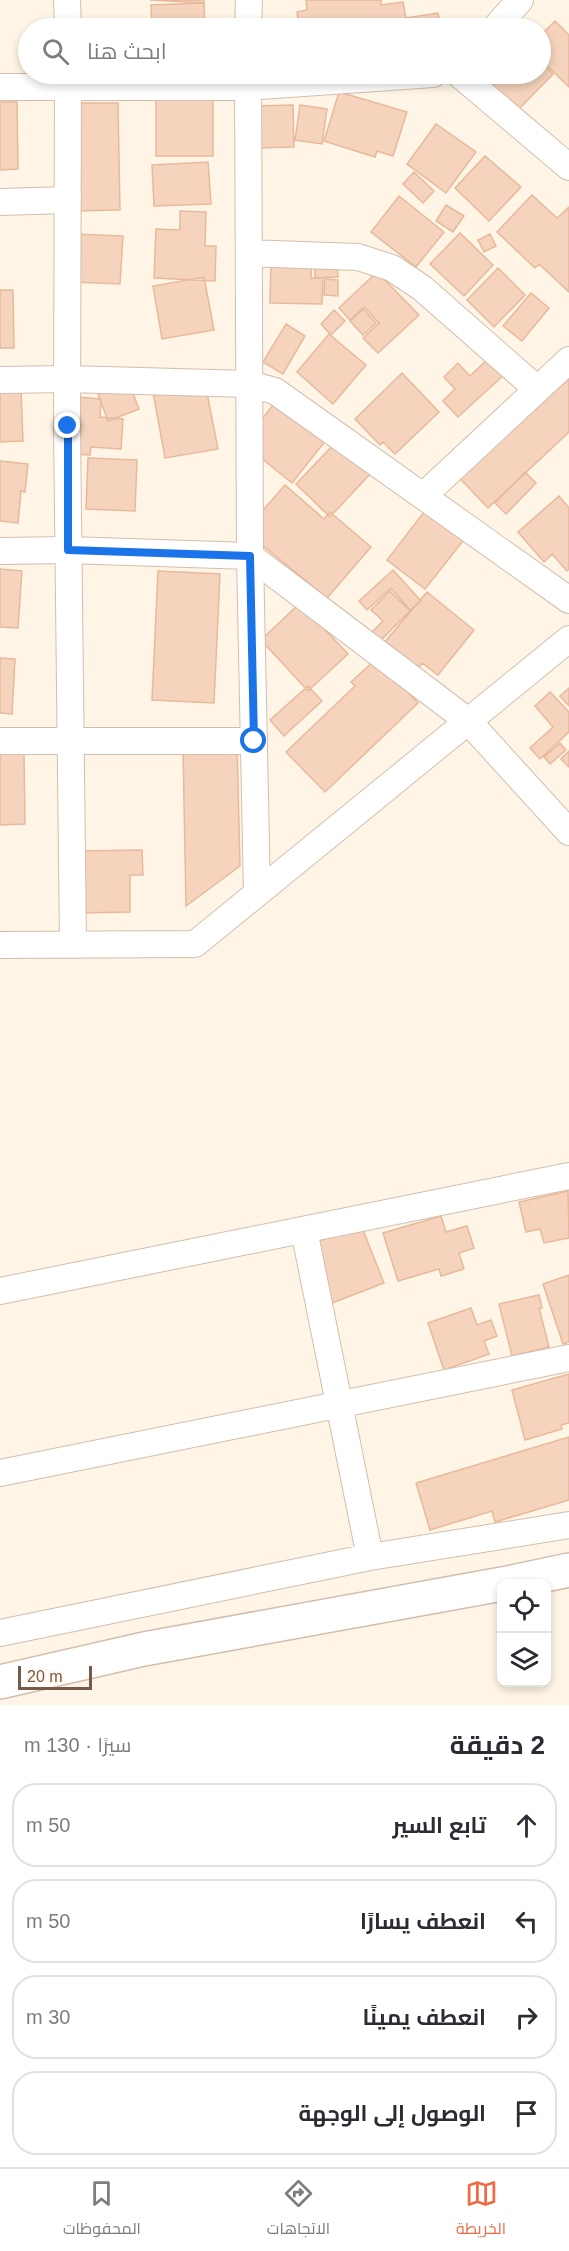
<!DOCTYPE html>
<html lang="ar">
<meta charset="utf-8">
<style>
:root{--surface:#fff;--page:#f2f2f3;--text:#2b2b33;--muted:#7c7c81;--line:#e1e1e2;--accent:#ee6b45}
body{margin:0;font-family:Helvetica,Cairo,sans-serif;background:var(--page);color:var(--text);direction:rtl}
.controls{position:absolute;right:18px;bottom:18px;display:grid;overflow:hidden;border-radius:12px;box-shadow:0 3px 9px #0003}
.controls button{width:54px;height:54px;display:grid;place-items:center;padding:0;border:0;border-bottom:2px solid var(--line);background:var(--surface);color:var(--text);font:30px sans-serif}
.scale{position:absolute;left:18px;bottom:15px;width:74px;box-sizing:border-box;padding-left:6px;border:3px solid #795a49;border-top:0;font-size:16px;line-height:21px;white-space:nowrap;color:#795a49;-webkit-text-stroke:4px #fff8ee;paint-order:stroke}
.stop{position:absolute;width:18px;height:18px;margin:-14px;border:4px solid #1a73e8;border-radius:50%;background:#fff}
.stop.end{background:#1a73e8;border-color:#fff;box-shadow:0 2px 6px #0008}
.list{margin:0;padding:0;list-style:none}
h2{display:flex;justify-content:space-between;align-items:center;height:78px;margin:0;padding:0 24px;font-size:26px}
h2 small{font-size:20px;font-weight:400;color:var(--muted)}
.list li{display:grid;grid-template-columns:39px 1fr auto;gap:18px;align-items:center;box-sizing:border-box;height:84px;margin:0 12px 12px;padding:0 12px;border:2px solid var(--line);border-radius:24px}
.list b{display:block;font-size:22px;white-space:nowrap}
.list em{font-size:20px;font-style:normal;color:var(--muted)}
.icon{flex:none;width:33px;height:33px;fill:none;stroke:currentColor;stroke-width:2;stroke-linecap:round;stroke-linejoin:round}
.map{position:relative;flex:none;width:569px;height:1705px;overflow:hidden;direction:ltr}
.search{position:absolute;background:var(--surface);box-shadow:0 3px 9px #0003;left:18px;right:18px;top:18px;height:66px;display:flex;align-items:center;gap:15px;box-sizing:border-box;padding:0 21px;border-radius:33px;color:var(--muted);font-size:22px}
.sheet{height:462px;background:var(--surface)}
nav{display:flex;justify-content:space-around;align-items:center;box-sizing:border-box;height:84px;border-top:2px solid var(--line);background:var(--surface);font-size:16px;color:var(--muted)}
nav a{display:grid;justify-items:center;gap:3px}
nav .on{color:var(--accent)}
.map>svg:first-child{display:block}
</style>
<div class="map">
<svg width="569" height="1705" viewBox="0 0 569 1705">
<rect width="100%" height="100%" fill="#fef5e6"/>
<path fill="#f5d3bc" stroke="#e8b99b" stroke-width="1.5" d="M 150,0 L 204,0 L 204,3 Z
M 306,0 L 381,0 L 381,5 L 403,2 L 406,18 L 438,13 L 441,28 L 299,28 L 297,12 L 307,10 Z
M 204,3 L 205,28 L 152,28 L 151,5 Z
M 555,21 L 569,35 L 569,87 L 540,59 L 540,36 Z
M 540,62 L 553,74 L 514,114 L 487,92 L 497,81 L 489,74 L 540,74 Z
M 339,92 L 407,112 L 393,156 L 377,151 L 375,157 L 324,141 Z
M 156,98 L 213,98 L 213,156 L 156,156 Z
M 0,102 L 17,102 L 18,169 L 0,170 Z
M 70,103 L 118,103 L 120,210 L 72,211 Z
M 293,105 L 294,147 L 257,148 L 257,106 Z
M 300,105 L 327,109 L 322,144 L 295,140 Z
M 436,124 L 476,152 L 446,193 L 407,164 Z
M 485,156 L 521,187 L 489,221 L 455,188 Z
M 208,162 L 211,204 L 154,206 L 152,165 Z
M 414,172 L 434,191 L 423,203 L 403,184 Z
M 532,195 L 557,218 L 569,207 L 569,292 L 539,264 L 535,268 L 497,232 Z
M 399,196 L 444,232 L 416,267 L 371,232 Z
M 446,205 L 464,216 L 453,232 L 436,221 Z
M 180,211 L 206,212 L 205,246 L 216,246 L 215,281 L 154,278 L 156,229 L 180,230 Z
M 460,233 L 493,265 L 464,296 L 430,264 Z
M 74,234 L 123,236 L 120,284 L 72,282 Z
M 490,234 L 496,246 L 484,252 L 478,240 Z
M 271,257 L 312,258 L 311,278 L 323,278 L 322,304 L 270,303 Z
M 337,259 L 338,277 L 315,278 L 314,260 Z
M 498,268 L 525,295 L 494,327 L 467,300 Z
M 377,272 L 419,315 L 378,353 L 363,338 L 379,323 L 364,307 L 350,320 L 339,308 Z
M 204,277 L 214,330 L 162,339 L 153,286 Z
M 325,279 L 338,280 L 338,296 L 324,295 Z
M 0,290 L 13,290 L 14,348 L 0,348 Z
M 531,293 L 549,308 L 522,341 L 503,326 Z
M 363,309 L 376,323 L 363,335 L 350,321 Z
M 334,310 L 345,321 L 331,335 L 321,324 Z
M 286,324 L 305,336 L 283,374 L 263,362 Z
M 329,334 L 366,365 L 333,404 L 297,372 Z
M 491,356 L 506,373 L 458,417 L 443,401 L 455,389 L 444,377 L 458,363 L 470,376 Z
M 569,364 L 569,432 L 488,508 L 451,469 Z
M 402,373 L 439,412 L 395,454 L 383,442 L 380,445 L 355,419 Z
M 186,374 L 190,396 L 207,393 L 218,449 L 165,458 L 151,381 Z
M 129,383 L 139,409 L 108,421 L 98,394 Z
M 21,388 L 23,441 L 0,442 L 0,389 Z
M 76,397 L 101,399 L 100,417 L 123,419 L 121,449 L 91,447 L 90,455 L 72,454 Z
M 277,400 L 326,440 L 292,483 L 243,443 Z
M 337,441 L 371,473 L 330,517 L 296,484 Z
M 88,458 L 137,460 L 135,511 L 86,509 Z
M 0,461 L 28,464 L 25,492 L 21,491 L 18,523 L 0,521 Z
M 525,472 L 536,483 L 506,514 L 495,503 Z
M 285,485 L 324,519 L 330,512 L 371,547 L 327,598 L 251,536 L 264,522 L 258,516 Z
M 559,496 L 569,508 L 569,569 L 567,571 L 552,554 L 544,562 L 518,532 Z
M 428,507 L 466,537 L 425,589 L 387,560 Z
M 0,569 L 22,571 L 18,628 L 0,627 Z
M 393,570 L 421,601 L 410,610 L 391,588 L 367,610 L 359,601 Z
M 158,571 L 220,574 L 214,703 L 152,700 Z
M 390,591 L 410,611 L 381,640 L 372,632 L 383,621 L 371,610 Z
M 427,592 L 474,630 L 438,675 L 422,663 L 417,670 L 384,643 Z
M 300,603 L 348,654 L 308,691 L 261,640 Z
M 0,658 L 15,659 L 12,714 L 0,713 Z
M 376,659 L 418,703 L 325,792 L 286,752 L 355,686 L 351,682 Z
M 308,686 L 322,701 L 284,736 L 270,720 Z
M 569,688 L 569,706 L 560,696 Z
M 550,692 L 569,712 L 569,732 L 540,759 L 530,748 L 553,727 L 535,706 Z
M 237,743 L 240,866 L 186,906 L 183,747 Z
M 560,743 L 566,750 L 550,764 L 544,757 Z
M 569,751 L 569,767 L 561,759 Z
M 0,752 L 24,752 L 25,824 L 0,825 Z
M 142,850 L 143,875 L 130,875 L 130,912 L 77,913 L 77,851 Z
M 568,1191 L 569,1238 L 544,1243 L 540,1229 L 526,1232 L 519,1202 Z
M 441,1216 L 446,1232 L 467,1226 L 474,1248 L 459,1253 L 464,1269 L 441,1276 L 439,1269 L 398,1281 L 383,1233 Z
M 361,1225 L 384,1283 L 319,1308 L 296,1250 Z
M 569,1275 L 569,1342 L 563,1344 L 543,1284 Z
M 539,1295 L 542,1308 L 539,1308 L 549,1347 L 512,1356 L 499,1304 Z
M 471,1308 L 477,1325 L 491,1320 L 497,1336 L 484,1341 L 489,1354 L 444,1370 L 428,1323 Z
M 569,1374 L 569,1423 L 561,1425 L 562,1429 L 525,1440 L 512,1390 Z
M 569,1437 L 569,1500 L 495,1522 L 492,1511 L 430,1530 L 416,1483 Z"/>
<g fill="none" stroke-linecap="round" stroke-linejoin="round">
<g stroke="#d3beae" stroke-width="28">
<path id="minor" d="M 67,0 L 68,28
M 248,28 L 249,0
M 495,28 L 520,0
M 68,74 L 67,426 L 73,945
M 248,74 L 250,556 L 257,893
M 459,74 L 569,167
M 0,87 L 248,87 L 433,74
M 0,202 L 68,200
M 249,253 L 358,257 L 392,268 L 422,288 L 537,389
M 0,380 L 68,379 L 249,384 L 275,391 L 569,600
M 423,496 L 569,360
M 0,551 L 68,550 L 250,556 L 468,721 L 569,832
M 0,741 L 254,741
M 0,945 L 195,944 L 569,639
M 304,1230 L 370,1557
M 0,1291 L 569,1176
M 0,1473 L 569,1358
M 0,1633 L 370,1557 L 569,1525"/>
</g>
<g stroke="#d3beae" stroke-width="36">
<path id="tertiary" d="M 503,1584 L 569,1570
M 0,1682 L 144,1649 L 502,1584"/>
</g>
<use href="#minor" stroke="#fff" stroke-width="26"/>
<use href="#tertiary" stroke="#fff" stroke-width="33"/>
</g>
<g fill="none" stroke-linecap="round" stroke-linejoin="round">
<path stroke="#1a73e8" stroke-width="8" d="M 68,426 L 68,550 L 250,556 L 254,741"/>
</g>
</svg>
<div class="controls">
<button><svg class="icon" aria-label="locate" viewBox="0 0 24 24"><circle cx="12" cy="12" r="6"/><path d="M12 2v4M12 18v4M2 12h4M18 12h4"/></svg></button>
<button><svg class="icon" aria-label="layers" viewBox="0 0 24 24"><path d="M12 4l9 5-9 5-9-5zM3 14l9 5 9-5"/></svg></button>
</div>
<div class="scale">20 m</div>
<div class="stop" style="left:254px;top:741px"></div>
<div class="stop end" style="left:68px;top:426px"></div>
<div class="search"><svg class="icon" aria-label="search" viewBox="0 0 24 24"><circle cx="10" cy="10" r="6"/><path d="M15 15l6 6"/></svg>ابحث هنا</div>
</div>
<section class="sheet">
<h2>2 دقيقة<small>سيرًا · 130 m</small></h2>
<ul class="list">
<li><svg class="icon" aria-label="ahead" viewBox="0 0 24 24"><path d="M12 20V5M6 11l6-6 6 6"/></svg><div><b>تابع السير</b></div><em>50 m</em></li>
<li><svg class="icon" aria-label="left" viewBox="0 0 24 24"><path d="M17 20v-9H6M10 6l-5 5 5 5"/></svg><div><b>انعطف يسارًا</b></div><em>50 m</em></li>
<li><svg class="icon" aria-label="right" viewBox="0 0 24 24"><path d="M7 20v-9h11M14 6l5 5-5 5"/></svg><div><b>انعطف يمينًا</b></div><em>30 m</em></li>
<li><svg class="icon" aria-label="arrive" viewBox="0 0 24 24"><path d="M6 21V4h12l-3 4 3 4H6"/></svg><div><b>الوصول إلى الوجهة</b></div></li>
</ul>
</section>
<nav>
<a class="on"><svg class="icon" aria-label="map" viewBox="0 0 24 24"><path d="M3 6l6-2 6 2 6-2v14l-6 2-6-2-6 2zM9 4v14M15 6v14"/></svg>الخريطة</a>
<a><svg class="icon" aria-label="directions" viewBox="0 0 24 24"><path d="M12 3l9 9-9 9-9-9zM9 14v-3h6M13 9l2 2-2 2"/></svg>الاتجاهات</a>
<a><svg class="icon" aria-label="saved" viewBox="0 0 24 24"><path d="M7 4h10v16l-5-4-5 4z"/></svg>المحفوظات</a>
</nav>
